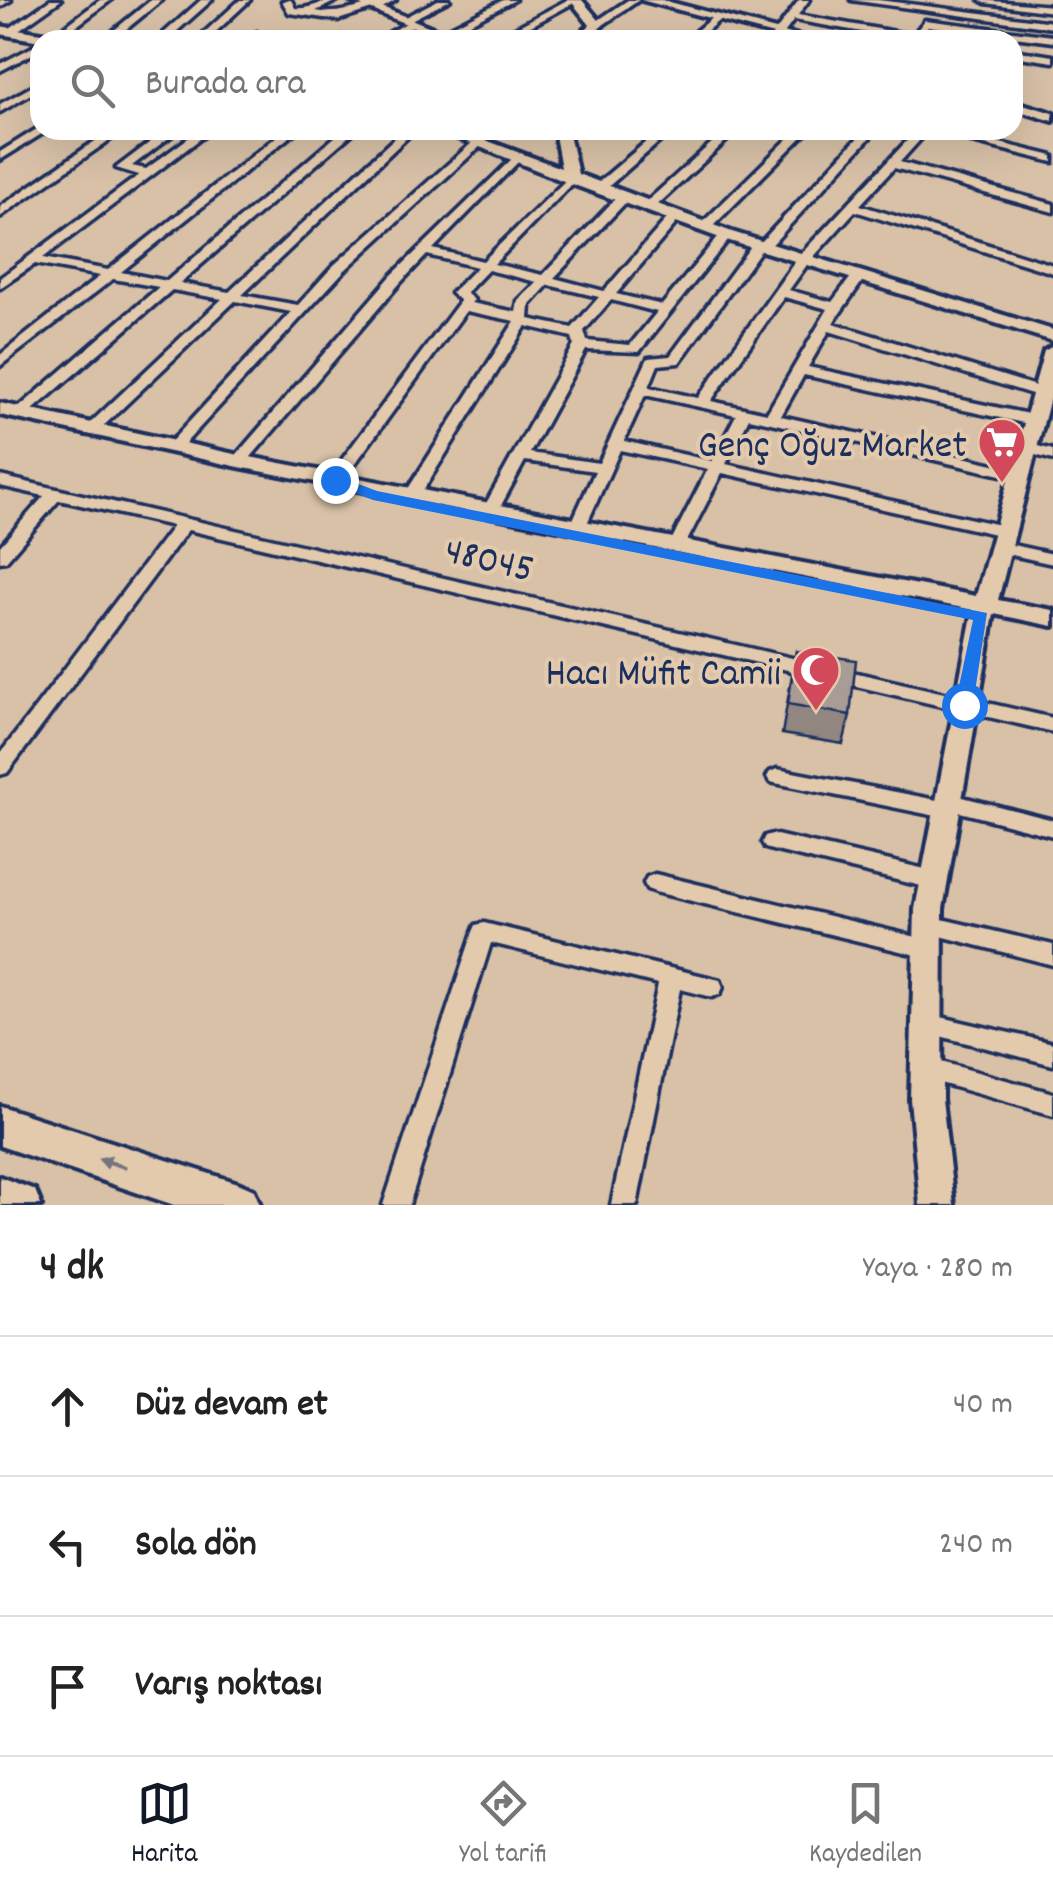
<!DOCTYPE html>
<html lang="tr">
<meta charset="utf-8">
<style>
:root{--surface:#fff;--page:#f6f6f6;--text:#222;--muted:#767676;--line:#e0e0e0;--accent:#111827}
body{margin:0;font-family:Dekko,sans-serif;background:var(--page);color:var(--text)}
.stop{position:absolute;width:30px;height:30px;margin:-22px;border:8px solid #1a73e8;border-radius:50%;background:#fff}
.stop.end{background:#1a73e8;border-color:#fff;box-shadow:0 2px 10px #0008}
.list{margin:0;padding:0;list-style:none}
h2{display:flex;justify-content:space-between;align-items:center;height:130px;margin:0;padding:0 40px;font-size:42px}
h2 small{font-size:32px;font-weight:400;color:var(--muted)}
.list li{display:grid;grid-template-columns:65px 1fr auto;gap:30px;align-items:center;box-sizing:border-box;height:140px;padding:0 40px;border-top:2px solid var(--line)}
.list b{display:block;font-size:38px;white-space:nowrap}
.list em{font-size:32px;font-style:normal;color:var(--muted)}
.icon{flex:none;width:55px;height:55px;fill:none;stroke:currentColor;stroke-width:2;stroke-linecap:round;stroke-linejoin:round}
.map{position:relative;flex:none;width:1053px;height:1205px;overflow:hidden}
.search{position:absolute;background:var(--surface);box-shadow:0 10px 40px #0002;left:30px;right:30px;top:30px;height:110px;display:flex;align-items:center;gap:25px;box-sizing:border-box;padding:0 35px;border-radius:30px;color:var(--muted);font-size:38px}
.sheet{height:550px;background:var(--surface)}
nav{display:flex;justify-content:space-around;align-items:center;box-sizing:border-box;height:140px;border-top:2px solid var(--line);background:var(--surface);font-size:28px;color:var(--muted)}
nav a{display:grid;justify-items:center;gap:5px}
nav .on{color:var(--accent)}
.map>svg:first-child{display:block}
</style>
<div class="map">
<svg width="1053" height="1205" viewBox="0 0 1053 1205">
<rect width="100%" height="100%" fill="#d8c1a7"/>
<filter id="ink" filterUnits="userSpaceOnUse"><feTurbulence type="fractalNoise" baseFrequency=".01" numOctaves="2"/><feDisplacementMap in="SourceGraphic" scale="20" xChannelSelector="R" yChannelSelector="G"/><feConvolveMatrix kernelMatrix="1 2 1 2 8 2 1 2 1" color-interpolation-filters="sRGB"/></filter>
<g filter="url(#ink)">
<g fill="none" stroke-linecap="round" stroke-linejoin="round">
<g stroke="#1b2f5e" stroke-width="7">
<path id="street" d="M 0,0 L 11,0 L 0,7 Z
M 50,0 L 61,0 L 13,34 L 7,34 L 7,30 Z
M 100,0 L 111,0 L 58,40 L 47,40 Z
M 151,0 L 162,0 L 113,40 L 102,40 Z
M 201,0 L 212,0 L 167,40 L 156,40 Z
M 240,0 L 250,0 L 207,40 L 196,40 Z
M 291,0 L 295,8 C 310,10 322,0 338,0 L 316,11 C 346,17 368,0 396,0 L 379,10 L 372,9 L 338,20 L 289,13 L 282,1 Z
M 438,0 L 450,0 L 409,21 L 401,19 Z
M 503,0 L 515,0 L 445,36 L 437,34 Z
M 567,0 L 579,0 L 505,40 L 493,40 Z
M 628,0 L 639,0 L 600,27 L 594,27 L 594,23 Z
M 799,0 L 809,0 L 798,15 L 913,35 L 925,20 L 1053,36 L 1053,42 L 928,26 L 922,36 L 930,40 L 908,40 L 794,20 L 779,40 L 769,40 Z
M 851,0 L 878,0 L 1053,22 L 1053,28 Z
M 980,0 L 1053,6 L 1053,12 L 985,3 Z
M 715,15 L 723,17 L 696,40 L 685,40 Z
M 410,21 L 418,23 L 388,40 L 376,40 Z
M 257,32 L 262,35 L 256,40 L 244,40 Z
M 341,36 L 345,40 L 334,40 Z
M 40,43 L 40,50 L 0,71 L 0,64 Z
M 1013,50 L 1053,56 L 1053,62 L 1013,56 Z
M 40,82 L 40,89 L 0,112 L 0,104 Z
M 40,127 L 40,130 L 48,130 L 0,160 L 0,152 Z
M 111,130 L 124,130 L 0,217 L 0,207 Z
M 166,130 L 179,130 L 132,166 L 146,169 L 199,130 L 212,130 L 43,258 L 108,270 L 285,130 L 298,130 L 121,272 L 167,281 L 343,130 L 356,130 L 180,283 L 229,292 L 403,130 L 415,130 L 242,295 L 298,305 L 334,265 L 474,141 L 484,143 L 344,271 L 179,450 L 174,452 L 166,447 L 291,312 L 235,301 L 95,434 L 85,434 L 82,431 L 85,428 L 222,299 L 172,290 L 26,416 L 16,416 L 16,410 L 159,287 L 113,279 L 0,366 L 0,355 L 100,276 L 35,264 L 0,288 L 0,278 L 139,175 L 116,168 Z
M 660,130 L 673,130 L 602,192 L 594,192 L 594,186 Z
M 726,130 L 738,130 L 652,210 L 644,210 L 644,204 Z
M 797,130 L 809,130 L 709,230 L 701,230 L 701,224 Z
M 865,130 L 877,130 L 767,250 L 761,250 L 679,363 L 658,365 L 649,387 L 698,398 L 799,256 L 917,130 L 947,130 L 1053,156 L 1053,162 L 928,131 L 900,162 L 1053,204 L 1053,212 L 894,168 L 860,205 L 1053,265 L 1053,273 L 855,211 L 809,262 L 789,290 L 832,302 L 854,273 L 864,273 L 866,276 L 833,323 L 1045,389 L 1047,392 L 1040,396 L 1035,395 L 829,331 L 808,367 L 1033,415 L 1041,420 L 1033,425 L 804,375 L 781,416 L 1025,471 L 1027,474 L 1025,477 L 1019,479 L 749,418 L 726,464 L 1004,526 L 1012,531 L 1010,535 L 1004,536 L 722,473 L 686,543 L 678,548 L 670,543 L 708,469 L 620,450 L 585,528 L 573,528 L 571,524 L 595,471 L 525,461 L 498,511 L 486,511 L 484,507 L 574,345 L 572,337 L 526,326 L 420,495 L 408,495 L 406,492 L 515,321 L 466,311 L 341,483 L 329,483 L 327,480 L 329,477 L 460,301 L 451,293 L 477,267 L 427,255 L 401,282 L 245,464 L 239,466 L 231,461 L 391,276 L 516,155 L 522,158 L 520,160 L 433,249 L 483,261 L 571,175 L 577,179 L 575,181 L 494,264 L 543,275 L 619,195 L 627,195 L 627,201 L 554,278 L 604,291 L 671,214 L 679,214 L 679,220 L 616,294 L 662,305 L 722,232 L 732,235 L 639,352 L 586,350 L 530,453 L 599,463 L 648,358 L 670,356 L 754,242 L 761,242 ZM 488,270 L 537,282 L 518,301 L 516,312 L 471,303 L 474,300 L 466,293 ZM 548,285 L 599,297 L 572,328 L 529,319 L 530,305 ZM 784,297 L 828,309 L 767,413 L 711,401 ZM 611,300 L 657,312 L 630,345 L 587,341 L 584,331 ZM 645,395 L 736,415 L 712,461 L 624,441 Z
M 1026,443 L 1053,450 L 1053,460 L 1021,451 L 1018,448 Z
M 0,476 L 1053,718 L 1053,732 L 188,530 L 7,773 L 0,775 L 0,754 L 173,526 L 59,500 L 6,561 L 0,562 L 0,546 L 44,496 L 0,486 Z
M 999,542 L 1053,554 L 1053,564 L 993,551 L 991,547 L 993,543 Z
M 777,769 L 937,800 L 940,795 L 947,793 L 1053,820 L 1053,836 L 956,811 L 953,816 L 946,818 L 770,782 L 767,777 L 770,772 Z
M 772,834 L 934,871 L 942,874 L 945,880 L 942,886 L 934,889 L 772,850 L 765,848 L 762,842 L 765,836 Z
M 655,874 L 929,940 L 937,942 L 940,949 L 937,956 L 929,958 L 655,892 L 647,889 L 644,883 L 647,877 Z
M 929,916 L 1053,945 L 1053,965 L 921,931 L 918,925 L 921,919 Z
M 484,923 L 720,980 L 723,987 L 720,994 L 712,997 L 680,989 L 637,1205 L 611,1205 L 658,984 L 491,943 L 409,1205 L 383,1205 L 473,932 L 476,925 Z
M 928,1014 L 1053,1043 L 1053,1065 L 920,1031 L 916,1024 L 920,1017 Z
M 927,1058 L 1053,1093 L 1053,1115 L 919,1077 L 915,1069 L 919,1061 Z"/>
</g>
<g stroke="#1b2f5e" stroke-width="8">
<path id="secondary" d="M 348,0 L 365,0 L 462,40 L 445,40 Z
M 570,0 L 582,0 L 603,25 L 587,40 L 574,40 L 590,25 Z
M 641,0 L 662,0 L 814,40 L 793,40 Z
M 0,26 L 59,36 L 65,40 L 40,41 L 0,34 Z
M 1013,101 L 1053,113 L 1053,121 L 1013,109 Z
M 438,130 L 458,130 L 561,168 L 554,130 L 568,130 L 578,174 L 732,232 L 1053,330 L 1053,341 L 720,238 L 566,182 Z
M 1053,346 L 1053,386 L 998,600 L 1053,610 L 1053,626 L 994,614 L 943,909 L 942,1099 L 954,1205 L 920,1205 L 910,1099 L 915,909 L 973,610 L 239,467 L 0,415 L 0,403 L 239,455 L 976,596 L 1044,351 Z"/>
</g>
<g stroke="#1b2f5e" stroke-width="8">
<path id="highway" d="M 0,1106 L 238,1183 L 254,1190 L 260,1205 L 174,1205 L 0,1146 Z
M 0,1177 L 35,1190 L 41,1205 L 0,1205 Z"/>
</g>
<use href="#street" fill="#e4caac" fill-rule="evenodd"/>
<use href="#secondary" fill="#e4caac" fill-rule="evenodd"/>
<use href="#highway" fill="#e4caac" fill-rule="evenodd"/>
</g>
<path fill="#918680" stroke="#1b2f5e" stroke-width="2.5" d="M 796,651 L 850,715 L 843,744 L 782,734 Z"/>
<path fill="#a99c95" stroke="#1b2f5e" stroke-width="2.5" d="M 796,651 L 856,660 L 850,715 L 788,704 Z"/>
<defs><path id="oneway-solid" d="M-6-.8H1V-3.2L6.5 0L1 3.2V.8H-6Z" transform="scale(2.5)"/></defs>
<use fill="#757581" href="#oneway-solid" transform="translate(112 1163) rotate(-162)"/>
</g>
<path fill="#1a73e8" d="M 330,477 L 340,477 L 377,491 L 987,613 L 973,705 L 964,711 L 955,705 L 973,620 L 373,500 L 330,483 Z"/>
<defs>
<g id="supermarket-pin" transform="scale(2.5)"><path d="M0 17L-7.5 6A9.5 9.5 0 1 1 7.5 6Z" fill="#d1495b" stroke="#e4caac"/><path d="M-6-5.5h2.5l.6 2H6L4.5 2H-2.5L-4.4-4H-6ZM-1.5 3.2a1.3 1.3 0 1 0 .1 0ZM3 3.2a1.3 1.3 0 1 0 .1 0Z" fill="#fff"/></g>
<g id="mosque-pin" transform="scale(2.5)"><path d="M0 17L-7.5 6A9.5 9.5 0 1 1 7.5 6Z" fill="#d1495b" stroke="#e4caac"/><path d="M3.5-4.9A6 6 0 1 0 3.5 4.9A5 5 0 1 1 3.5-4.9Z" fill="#fff"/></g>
</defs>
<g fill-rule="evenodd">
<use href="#supermarket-pin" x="1002" y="442"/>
<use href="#mosque-pin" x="816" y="670"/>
</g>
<g text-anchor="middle" stroke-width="8" stroke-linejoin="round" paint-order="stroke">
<g font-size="40" fill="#1b2f5e" stroke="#e4caac" text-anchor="end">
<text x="967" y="456">Genç Oğuz Market</text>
<text x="781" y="684">Hacı Müfit Camii</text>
</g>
<g font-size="40" fill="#1b2f5e" stroke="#e4caac">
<text transform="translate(490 557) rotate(13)" y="14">48045</text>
</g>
</g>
</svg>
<div class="stop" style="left:964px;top:705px"></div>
<div class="stop end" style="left:335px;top:480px"></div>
<div class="search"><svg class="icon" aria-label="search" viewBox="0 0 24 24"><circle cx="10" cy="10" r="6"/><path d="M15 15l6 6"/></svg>Burada ara</div>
</div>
<section class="sheet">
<h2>4 dk<small>Yaya · 280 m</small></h2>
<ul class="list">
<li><svg class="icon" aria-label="ahead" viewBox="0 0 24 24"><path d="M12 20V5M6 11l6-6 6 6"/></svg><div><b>Düz devam et</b></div><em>40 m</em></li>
<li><svg class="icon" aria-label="left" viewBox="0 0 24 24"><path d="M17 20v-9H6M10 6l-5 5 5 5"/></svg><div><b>Sola dön</b></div><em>240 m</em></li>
<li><svg class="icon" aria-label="arrive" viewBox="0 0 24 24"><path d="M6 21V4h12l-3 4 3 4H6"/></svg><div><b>Varış noktası</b></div></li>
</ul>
</section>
<nav>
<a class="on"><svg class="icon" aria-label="map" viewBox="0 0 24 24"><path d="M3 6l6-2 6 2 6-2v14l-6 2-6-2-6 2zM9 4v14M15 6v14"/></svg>Harita</a>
<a><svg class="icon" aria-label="directions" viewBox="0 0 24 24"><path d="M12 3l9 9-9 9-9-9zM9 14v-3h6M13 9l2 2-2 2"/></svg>Yol tarifi</a>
<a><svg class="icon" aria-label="saved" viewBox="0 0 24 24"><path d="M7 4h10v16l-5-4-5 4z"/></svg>Kaydedilen</a>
</nav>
